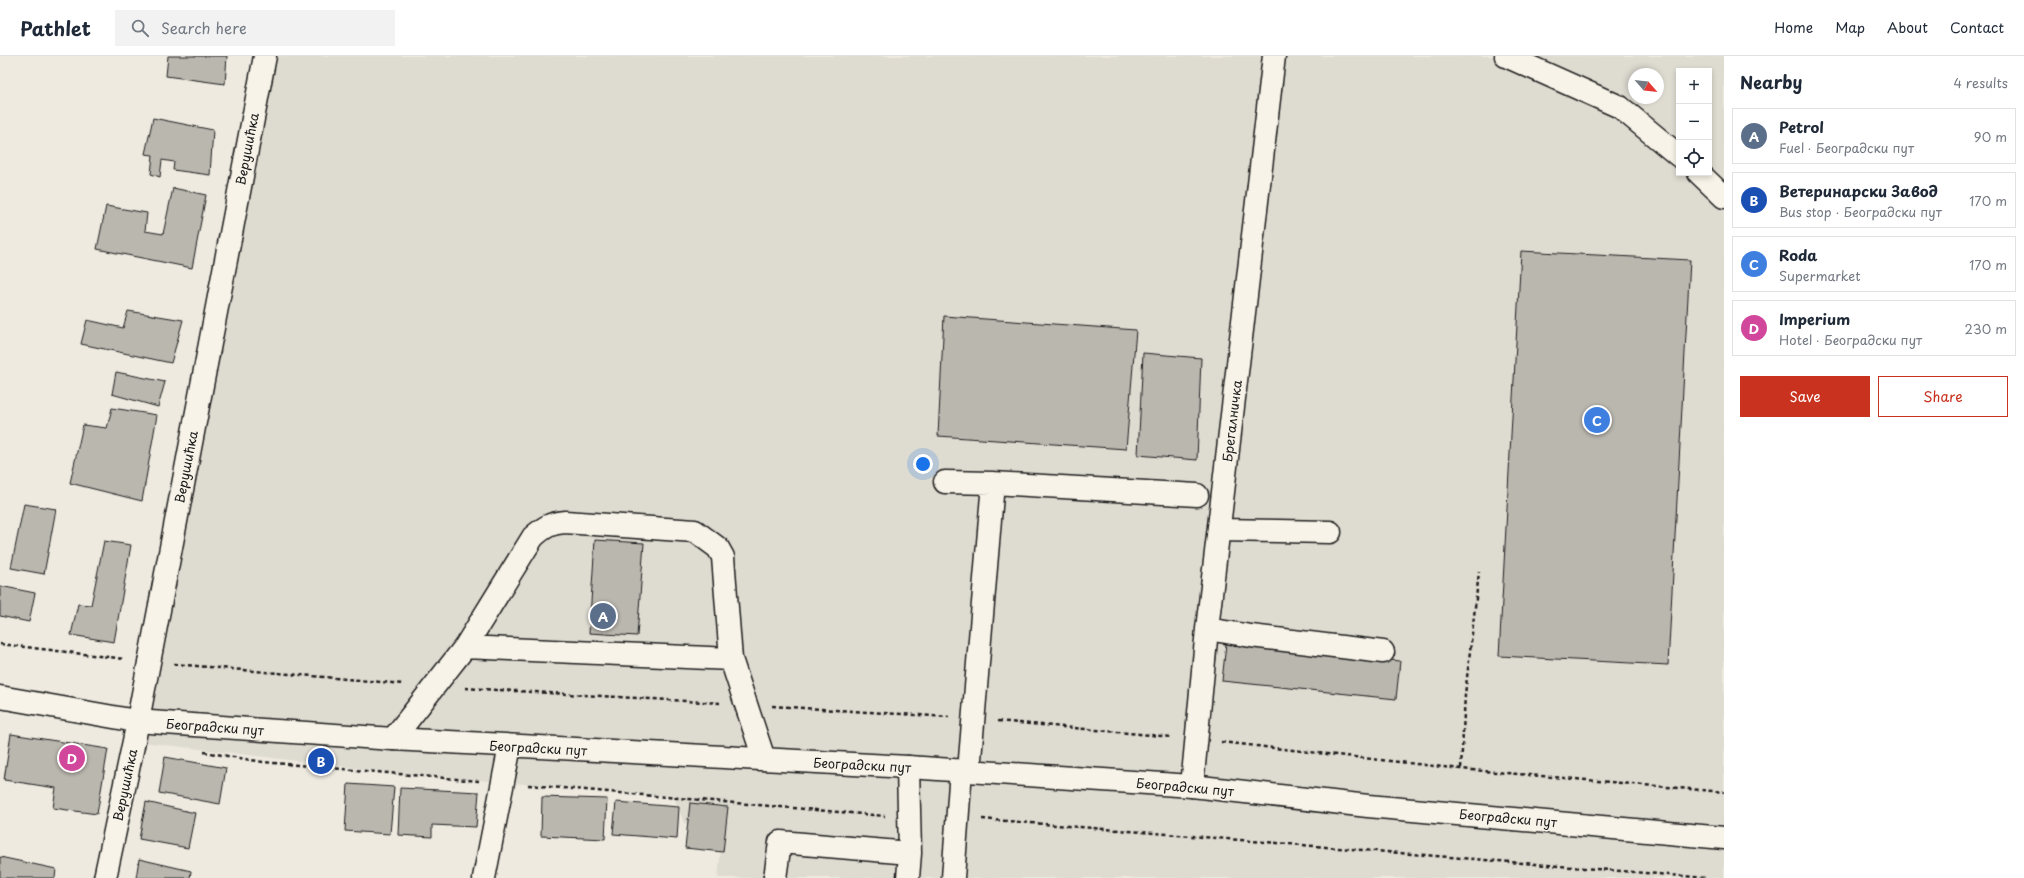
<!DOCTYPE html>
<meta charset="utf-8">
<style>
:root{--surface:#fff;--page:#f2f2f3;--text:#1f2937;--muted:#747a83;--line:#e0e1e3;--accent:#c8321e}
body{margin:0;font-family:"Playpen Sans",sans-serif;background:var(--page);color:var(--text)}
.controls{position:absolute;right:12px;top:12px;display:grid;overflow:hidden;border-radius:0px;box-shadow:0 2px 6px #0003}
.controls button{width:36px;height:36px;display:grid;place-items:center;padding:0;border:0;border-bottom:1px solid var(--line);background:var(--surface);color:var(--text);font:20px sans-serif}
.compass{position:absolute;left:1628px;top:12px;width:36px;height:36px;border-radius:50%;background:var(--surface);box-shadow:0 2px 6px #0003;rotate:118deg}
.you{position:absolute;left:923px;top:408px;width:14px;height:14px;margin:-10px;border:3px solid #fff;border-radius:50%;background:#1a73e8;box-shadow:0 0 0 6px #1a73e833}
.badge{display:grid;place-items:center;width:26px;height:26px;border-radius:50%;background:var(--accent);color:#fff;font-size:13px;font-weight:700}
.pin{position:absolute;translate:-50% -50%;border:2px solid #fff;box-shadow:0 1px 4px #0006}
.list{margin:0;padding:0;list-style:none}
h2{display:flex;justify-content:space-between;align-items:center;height:52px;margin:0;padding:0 16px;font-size:17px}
h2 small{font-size:13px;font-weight:400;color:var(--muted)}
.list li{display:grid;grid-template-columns:26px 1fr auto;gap:12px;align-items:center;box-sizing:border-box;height:56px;margin:0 8px 8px;padding:0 8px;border:1px solid var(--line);border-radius:0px}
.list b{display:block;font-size:15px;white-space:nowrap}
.list p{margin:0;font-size:13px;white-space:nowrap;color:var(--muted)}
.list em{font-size:13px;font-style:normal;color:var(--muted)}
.actions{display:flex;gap:8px;padding:12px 16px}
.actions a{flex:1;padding:9px 0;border:1px solid var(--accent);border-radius:0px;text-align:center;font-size:14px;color:var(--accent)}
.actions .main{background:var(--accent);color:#fff}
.icon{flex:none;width:22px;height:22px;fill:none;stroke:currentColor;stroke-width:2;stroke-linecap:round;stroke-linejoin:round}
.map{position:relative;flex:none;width:1724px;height:822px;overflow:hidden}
header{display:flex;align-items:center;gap:24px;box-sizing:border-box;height:56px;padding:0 20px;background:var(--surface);border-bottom:1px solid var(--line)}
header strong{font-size:19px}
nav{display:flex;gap:22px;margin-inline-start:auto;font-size:14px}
.search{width:280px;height:36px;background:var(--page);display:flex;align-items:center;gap:10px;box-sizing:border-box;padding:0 14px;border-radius:0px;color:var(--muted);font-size:15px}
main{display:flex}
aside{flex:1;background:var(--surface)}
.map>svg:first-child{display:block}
</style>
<header>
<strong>Pathlet</strong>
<div class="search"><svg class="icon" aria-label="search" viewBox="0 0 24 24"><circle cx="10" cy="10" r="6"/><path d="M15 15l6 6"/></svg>Search here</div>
<nav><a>Home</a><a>Map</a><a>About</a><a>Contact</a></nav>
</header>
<main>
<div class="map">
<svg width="1724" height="822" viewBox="0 0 1724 822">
<rect width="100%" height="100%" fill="#eeeae0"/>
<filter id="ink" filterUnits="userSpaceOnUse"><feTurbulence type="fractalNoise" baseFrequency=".025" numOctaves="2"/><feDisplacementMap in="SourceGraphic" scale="8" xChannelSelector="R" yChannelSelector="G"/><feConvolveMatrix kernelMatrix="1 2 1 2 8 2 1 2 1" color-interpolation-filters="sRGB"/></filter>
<g filter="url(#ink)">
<path fill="#dedbd1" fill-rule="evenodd" d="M 265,0 L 1724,0 L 1724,822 L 718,822 L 723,771 L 684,767 L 674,741 L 396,717 L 134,685 ZM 1679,15 L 1709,15 L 1709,117 L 1679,117 ZM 1634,18 L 1658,18 L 1658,42 L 1634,42 Z"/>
<path fill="#bab7af" stroke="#1c1c1c" d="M 168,0 L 227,0 L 225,28 L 166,20 Z
M 153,62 L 213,74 L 210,119 L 173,114 L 174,106 L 162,104 L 160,121 L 151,118 L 153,99 L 145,98 Z
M 173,132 L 206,139 L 192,212 L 97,193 L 106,150 L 147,157 L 145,175 L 163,178 Z
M 1521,195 L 1690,204 L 1668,609 L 1499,600 Z
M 128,255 L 183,264 L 171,307 L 81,288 L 87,264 L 123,272 Z
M 944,260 L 1136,274 L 1126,393 L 938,380 Z
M 1143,297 L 1201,302 L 1197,404 L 1138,399 Z
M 116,316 L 165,326 L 158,351 L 112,338 Z
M 112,352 L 157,359 L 142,445 L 70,427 L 83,369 L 107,372 Z
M 24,448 L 56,453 L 44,518 L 11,512 Z
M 595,484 L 644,487 L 637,580 L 589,577 Z
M 104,485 L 131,489 L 114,586 L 71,579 L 78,548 L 91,549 Z
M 0,530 L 35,537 L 29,566 L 0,560 Z
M 1226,588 L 1400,605 L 1396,643 L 1222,625 Z
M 11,678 L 108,693 L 97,758 L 53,752 L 56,732 L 4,724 Z
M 165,701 L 226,712 L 220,748 L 159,737 Z
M 348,728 L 394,731 L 390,778 L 345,775 Z
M 400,732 L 479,736 L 476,771 L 432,769 L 432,781 L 398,779 Z
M 542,741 L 607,743 L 605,783 L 541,780 Z
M 146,746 L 195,757 L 188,792 L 139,783 Z
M 616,746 L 679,751 L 677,783 L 613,778 Z
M 690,747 L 728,751 L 723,796 L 685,792 Z
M 0,801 L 56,813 L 55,822 L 0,822 Z
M 139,803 L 191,815 L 190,822 L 136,822 Z"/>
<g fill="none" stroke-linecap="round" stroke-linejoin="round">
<g stroke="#1c1c1c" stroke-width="25">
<path id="minor" d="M 1506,0 L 1620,51 L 1679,100
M 1699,117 L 1724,141
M 945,426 L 993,427 L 1197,439
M 1219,474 L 1330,476
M 1207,573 L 1251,580 L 1383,596
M 465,591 L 731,603
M 393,683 L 465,591 L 533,481 C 544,471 551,467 565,466 L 695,475 L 718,492 L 723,501 L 731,603 L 764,703
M 908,711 L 910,797 L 908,822
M 969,715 L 993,427
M 1192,730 L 1207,573 L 1274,0
M 105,822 L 134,685 L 265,0
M 484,822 L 510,690
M 775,822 L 780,786 L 910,797
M 953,822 L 961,714"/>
</g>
<g stroke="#1c1c1c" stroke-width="25">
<path id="major" d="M 0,641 L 136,665 L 393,683 L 908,711 L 1192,730 L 1368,750 L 1724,782"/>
</g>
<path stroke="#1c1c1c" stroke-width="2.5" stroke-dasharray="4 3" stroke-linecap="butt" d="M 0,588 L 125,603
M 174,608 L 404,628
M 465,632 L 720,647
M 772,650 L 949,661
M 998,665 L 1172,681
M 1221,686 L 1461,713 L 1724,736
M 204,696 L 263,706 L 479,725
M 1461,712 L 1465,639 L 1479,516
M 528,729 L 885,760
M 982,763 L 1707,822"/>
<use href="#minor" stroke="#f7f3e8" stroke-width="22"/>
<use href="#major" stroke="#f7f3e8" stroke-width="22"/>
</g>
</g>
<g text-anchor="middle" stroke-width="3" stroke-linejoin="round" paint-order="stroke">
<g font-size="13" fill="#1c1c1c" stroke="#f7f3e8">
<text transform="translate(247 93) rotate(-79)" y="5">Верушићка</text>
<text transform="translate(1232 365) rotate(-83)" y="5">Брегалничка</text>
<text transform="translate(186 411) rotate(-79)" y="5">Верушићка</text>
<text transform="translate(215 671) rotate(4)" y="5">Београдски пут</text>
<text transform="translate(538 692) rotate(3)" y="5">Београдски пут</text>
<text transform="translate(862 709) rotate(3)" y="5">Београдски пут</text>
<text transform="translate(125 729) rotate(-78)" y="5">Верушићка</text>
<text transform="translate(1185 731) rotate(5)" y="5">Београдски пут</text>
<text transform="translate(1508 762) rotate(5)" y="5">Београдски пут</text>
</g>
</g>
</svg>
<div class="controls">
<button>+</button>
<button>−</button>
<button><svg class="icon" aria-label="locate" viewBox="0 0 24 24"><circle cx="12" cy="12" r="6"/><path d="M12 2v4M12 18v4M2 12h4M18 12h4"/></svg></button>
</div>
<svg class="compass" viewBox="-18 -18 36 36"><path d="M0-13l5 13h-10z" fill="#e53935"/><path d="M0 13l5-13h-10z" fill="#747a83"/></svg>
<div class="you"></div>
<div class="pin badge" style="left:603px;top:560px;background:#5c6f8a">A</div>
<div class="pin badge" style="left:321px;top:705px;background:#1a4fb4">B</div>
<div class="pin badge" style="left:1597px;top:364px;background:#3f7fe0">C</div>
<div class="pin badge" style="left:72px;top:702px;background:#d1479c">D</div>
</div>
<aside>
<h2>Nearby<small>4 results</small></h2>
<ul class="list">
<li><span class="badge" style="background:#5c6f8a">A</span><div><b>Petrol</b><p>Fuel · Београдски пут</p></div><em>90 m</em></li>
<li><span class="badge" style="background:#1a4fb4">B</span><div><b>Ветеринарски Завод</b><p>Bus stop · Београдски пут</p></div><em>170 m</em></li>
<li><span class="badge" style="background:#3f7fe0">C</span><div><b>Roda</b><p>Supermarket</p></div><em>170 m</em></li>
<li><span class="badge" style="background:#d1479c">D</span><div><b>Imperium</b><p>Hotel · Београдски пут</p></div><em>230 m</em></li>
</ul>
<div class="actions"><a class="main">Save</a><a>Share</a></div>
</aside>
</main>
